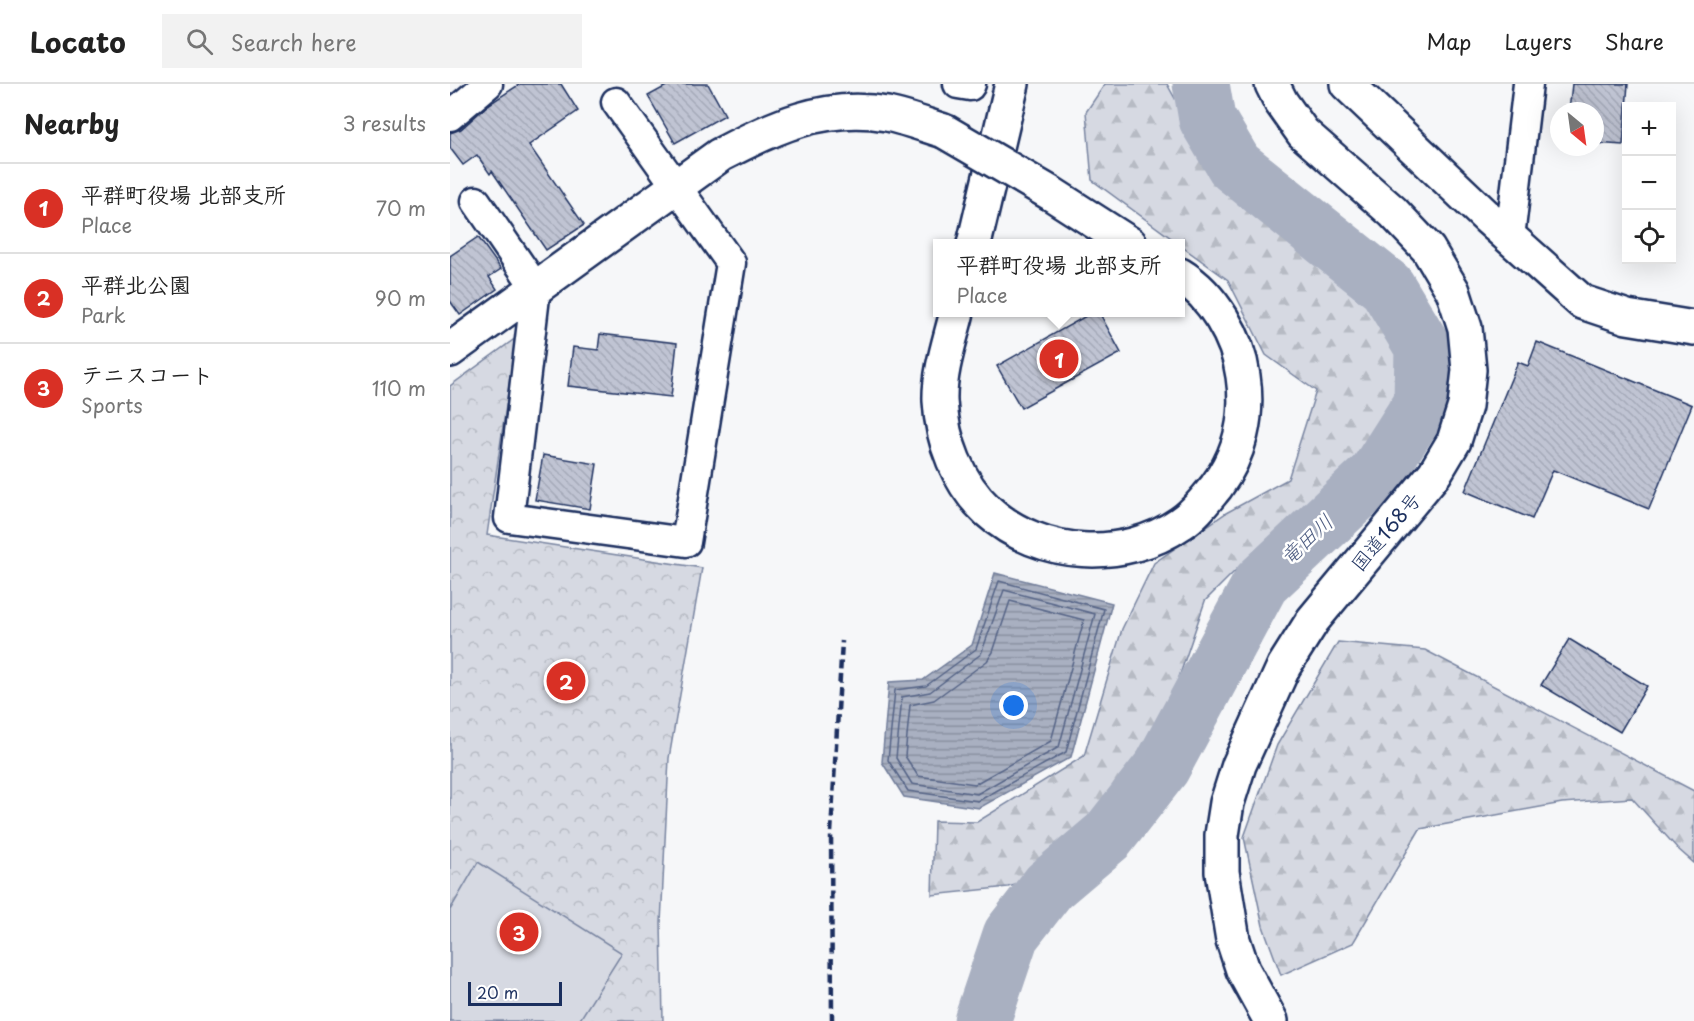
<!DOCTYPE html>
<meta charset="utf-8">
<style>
:root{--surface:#fff;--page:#f2f2f2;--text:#222;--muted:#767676;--line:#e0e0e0;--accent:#d93025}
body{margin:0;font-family:"Playpen Sans","Klee One",sans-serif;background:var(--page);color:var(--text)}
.controls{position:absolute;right:18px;top:18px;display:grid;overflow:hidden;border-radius:0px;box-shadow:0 6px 24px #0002}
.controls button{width:54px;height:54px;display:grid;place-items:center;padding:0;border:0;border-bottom:2px solid var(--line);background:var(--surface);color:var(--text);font:30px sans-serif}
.compass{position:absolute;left:1100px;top:18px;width:54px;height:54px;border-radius:50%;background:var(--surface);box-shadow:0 6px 24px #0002;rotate:151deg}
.scale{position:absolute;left:18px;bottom:15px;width:94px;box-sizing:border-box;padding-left:6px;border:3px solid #1b2f5e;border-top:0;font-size:16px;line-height:21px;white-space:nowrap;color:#1b2f5e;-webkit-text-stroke:4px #fff;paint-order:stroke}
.you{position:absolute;left:564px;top:622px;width:21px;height:21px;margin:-15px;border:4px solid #fff;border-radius:50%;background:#1a73e8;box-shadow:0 0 0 9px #1a73e833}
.badge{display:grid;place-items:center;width:39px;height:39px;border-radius:50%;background:var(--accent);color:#fff;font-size:20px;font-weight:700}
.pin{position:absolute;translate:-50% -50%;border:3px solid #fff;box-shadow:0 2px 6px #0006}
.popup{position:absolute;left:483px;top:155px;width:252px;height:78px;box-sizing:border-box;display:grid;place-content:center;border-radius:0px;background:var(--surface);filter:drop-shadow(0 2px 4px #0005);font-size:20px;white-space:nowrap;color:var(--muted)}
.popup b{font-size:22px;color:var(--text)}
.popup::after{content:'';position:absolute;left:50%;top:100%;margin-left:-12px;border:12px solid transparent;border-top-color:var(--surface)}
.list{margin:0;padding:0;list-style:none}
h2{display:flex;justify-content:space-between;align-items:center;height:78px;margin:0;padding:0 24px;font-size:26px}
h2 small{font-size:20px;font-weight:400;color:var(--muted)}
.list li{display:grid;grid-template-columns:39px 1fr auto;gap:18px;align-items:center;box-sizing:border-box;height:90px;padding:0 24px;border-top:2px solid var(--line)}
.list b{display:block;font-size:22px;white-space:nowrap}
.list p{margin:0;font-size:20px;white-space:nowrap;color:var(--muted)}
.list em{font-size:20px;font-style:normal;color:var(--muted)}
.icon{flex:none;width:33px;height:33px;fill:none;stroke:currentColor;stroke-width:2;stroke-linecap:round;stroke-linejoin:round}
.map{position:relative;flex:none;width:1244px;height:937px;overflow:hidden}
header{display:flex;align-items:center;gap:36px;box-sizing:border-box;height:84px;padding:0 30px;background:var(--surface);border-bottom:2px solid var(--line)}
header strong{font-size:28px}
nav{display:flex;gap:33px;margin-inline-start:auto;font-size:21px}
.search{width:420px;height:54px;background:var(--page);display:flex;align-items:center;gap:15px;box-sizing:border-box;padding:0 21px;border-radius:0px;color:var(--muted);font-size:22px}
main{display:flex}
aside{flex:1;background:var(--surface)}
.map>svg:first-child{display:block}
</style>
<header>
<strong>Locato</strong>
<div class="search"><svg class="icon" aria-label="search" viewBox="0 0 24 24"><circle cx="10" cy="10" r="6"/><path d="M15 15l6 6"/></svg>Search here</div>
<nav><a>Map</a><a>Layers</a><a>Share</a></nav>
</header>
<main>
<aside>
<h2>Nearby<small>3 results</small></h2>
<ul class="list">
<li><span class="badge">1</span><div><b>平群町役場 北部支所</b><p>Place</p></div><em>70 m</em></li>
<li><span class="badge">2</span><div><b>平群北公園</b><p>Park</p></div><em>90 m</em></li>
<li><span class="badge">3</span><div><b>テニスコート</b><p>Sports</p></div><em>110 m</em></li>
</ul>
</aside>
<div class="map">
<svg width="1244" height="937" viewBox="0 0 1244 937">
<defs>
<pattern id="forest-firs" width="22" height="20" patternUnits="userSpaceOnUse" patternTransform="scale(1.5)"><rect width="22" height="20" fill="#d6d9e2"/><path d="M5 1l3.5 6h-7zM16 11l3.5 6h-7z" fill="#b7bbc4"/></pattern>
<pattern id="park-crowns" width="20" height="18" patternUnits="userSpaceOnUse" patternTransform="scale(1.5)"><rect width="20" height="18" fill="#d6d9e2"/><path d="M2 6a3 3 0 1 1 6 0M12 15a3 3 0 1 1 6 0" fill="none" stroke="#b7bbc4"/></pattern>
<pattern id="water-rules" width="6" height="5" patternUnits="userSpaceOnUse" patternTransform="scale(1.5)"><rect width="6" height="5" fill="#a9b0c1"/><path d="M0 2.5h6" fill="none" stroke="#8990a0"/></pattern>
<pattern id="building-back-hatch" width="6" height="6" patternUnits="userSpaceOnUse" patternTransform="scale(1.5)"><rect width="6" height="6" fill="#c0c4d3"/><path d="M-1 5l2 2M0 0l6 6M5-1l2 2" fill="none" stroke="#a4a9b8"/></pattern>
</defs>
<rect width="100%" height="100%" fill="#f6f7f9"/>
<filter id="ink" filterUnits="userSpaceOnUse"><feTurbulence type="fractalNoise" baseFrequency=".0167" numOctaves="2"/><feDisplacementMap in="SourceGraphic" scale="12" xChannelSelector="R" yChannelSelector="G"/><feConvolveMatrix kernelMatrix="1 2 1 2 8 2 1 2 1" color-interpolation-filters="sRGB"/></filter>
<g filter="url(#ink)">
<path fill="url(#forest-firs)" stroke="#7884a0" stroke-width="1.5" d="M 655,0 L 717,0 L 768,93 L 930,212 L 960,268 L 961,314 L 917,382 L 847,451 L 796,476 L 755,517 L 705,664 L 660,731 L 598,792 L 558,803 L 482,811 L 484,737 L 527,738 L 634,672 L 672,545 L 704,479 L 776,429 L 838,395 L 866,307 L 816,271 L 778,196 L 731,162 L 730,160 L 728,159 L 642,96 L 636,28 Z
M 888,558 L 975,566 L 1244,707 L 1244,779 L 1228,765 L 1182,714 L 1112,719 L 970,745 L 903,859 L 831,891 L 813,842 L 794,753 L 827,661 Z"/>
<path fill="url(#park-crowns)" stroke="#7884a0" stroke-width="1.5" d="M 66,254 L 37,451 L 252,484 L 219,674 L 211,839 L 213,937 L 0,937 L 0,302 Z"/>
<path fill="#d6d9e2" stroke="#7884a0" stroke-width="1.5" d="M 28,778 L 172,869 L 129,937 L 0,937 L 0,826 Z"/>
<path fill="url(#water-rules)" stroke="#707c99" stroke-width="1.5" d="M 545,489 L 662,519 L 621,673 L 529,724 L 454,713 L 432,678 L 439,598 L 473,596 L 522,561 Z"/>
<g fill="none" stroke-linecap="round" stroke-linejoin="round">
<path stroke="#546386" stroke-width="1.5" d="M 549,497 L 654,525 L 616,668 L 528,717 L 458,707 L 438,676 L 445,606 L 476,602 L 526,565 Z
M 554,506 L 645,530 L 609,663 L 527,710 L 462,700 L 446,674 L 452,613 L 480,608 L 531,570 Z
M 560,517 L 634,536 L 601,657 L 525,700 L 468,692 L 455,672 L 460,621 L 484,616 L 537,577 L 543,568 Z"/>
<path stroke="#a9b0c1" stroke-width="57" d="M 532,937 L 561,851 L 599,802 L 658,752 L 712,683 L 811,499 L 926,391 L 972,319 L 973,263 L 937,203 L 785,82 L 757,35 L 751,0"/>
</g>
<path fill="url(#building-back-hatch)" stroke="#1b2f5e" stroke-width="1.5" d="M 70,0 L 111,0 L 128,27 L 79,61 L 134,141 L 96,166 L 42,87 L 40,90 L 27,71 L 13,81 L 0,64 L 0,49 L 11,45 L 38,21 Z
M 220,0 L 258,0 L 275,31 L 225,59 L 198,12 Z
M 1122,0 L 1178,0 L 1173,61 L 1145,59 L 1145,27 L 1119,27 Z
M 28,153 L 51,185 L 39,193 L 47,205 L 10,231 L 0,217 L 0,172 Z
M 643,228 L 649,228 L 671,269 L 571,324 L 547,282 Z
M 150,250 L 227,259 L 221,313 L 118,302 L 123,263 L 148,266 Z
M 1087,258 L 1242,321 L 1199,425 L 1103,386 L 1082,435 L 1015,407 L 1068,278 L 1078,282 Z
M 93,371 L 147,380 L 140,425 L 85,416 Z
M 1119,555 L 1197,602 L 1170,648 L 1091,601 Z"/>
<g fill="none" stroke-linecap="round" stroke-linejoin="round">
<g stroke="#1b2f5e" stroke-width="33">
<path id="street" d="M 508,0 L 520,2 L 521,0
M 0,32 L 38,0
M 26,117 L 86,204 L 59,434 L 236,458 L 281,179 L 166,18
M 1060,153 L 1078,0"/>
</g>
<g stroke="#1b2f5e" stroke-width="38">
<path id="secondary" d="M 897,0 L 1038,134 L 1132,218 L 1177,233 L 1244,244
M 602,110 L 680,160
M 524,160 L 562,0
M 507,228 C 500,257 489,288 490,317 C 492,357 508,399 538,427 C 590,474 674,479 731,439 C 745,430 756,415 766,403 C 790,371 799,332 793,292 C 788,254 763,211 730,191
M 0,266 L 270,71 C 323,43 374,19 437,30 C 456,34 475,41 494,47"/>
</g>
<g stroke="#1b2f5e" stroke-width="38">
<path id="highway" d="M 821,937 L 793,886 L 783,856 L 772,788 L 772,751 L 777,719 L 789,681 L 834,582 L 863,536 L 985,389 L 1004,357 L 1015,322 L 1019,286 L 1015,244 L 1003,207 L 978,165 L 943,128 L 853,49 L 831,18 L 822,0"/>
</g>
<use href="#street" stroke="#fff" stroke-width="28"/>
<use href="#secondary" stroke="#fff" stroke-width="33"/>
<use href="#highway" stroke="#fff" stroke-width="33"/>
<path stroke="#1b2f5e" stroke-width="4.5" stroke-dasharray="9 4.5" stroke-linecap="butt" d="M 382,937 L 381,749 L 392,557"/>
<g stroke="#1b2f5e" stroke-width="38" stroke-linecap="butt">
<path id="secondary-bridge" d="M 494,47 L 602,110"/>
</g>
<use href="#secondary-bridge" stroke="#fff" stroke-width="33"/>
</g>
</g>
<g text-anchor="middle" stroke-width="5" stroke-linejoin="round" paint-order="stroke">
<g font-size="20" fill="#1b2f5e" stroke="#fff">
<text transform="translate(936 448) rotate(-50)" y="7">国道168号</text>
</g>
<g font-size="21" font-style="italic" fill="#4d5c81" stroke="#fff">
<text transform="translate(857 456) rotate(-43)" y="7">竜田川</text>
</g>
</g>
</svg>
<div class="controls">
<button>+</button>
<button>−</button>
<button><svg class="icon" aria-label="locate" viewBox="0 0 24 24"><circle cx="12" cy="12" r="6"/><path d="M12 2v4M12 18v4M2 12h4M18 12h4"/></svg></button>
</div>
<svg class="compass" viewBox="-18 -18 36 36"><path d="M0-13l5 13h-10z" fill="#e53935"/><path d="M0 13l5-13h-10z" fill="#767676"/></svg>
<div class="scale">20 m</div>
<div class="you"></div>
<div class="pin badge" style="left:609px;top:275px">1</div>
<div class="popup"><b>平群町役場 北部支所</b>Place</div>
<div class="pin badge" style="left:116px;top:597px">2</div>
<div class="pin badge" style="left:69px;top:848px">3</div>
</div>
</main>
